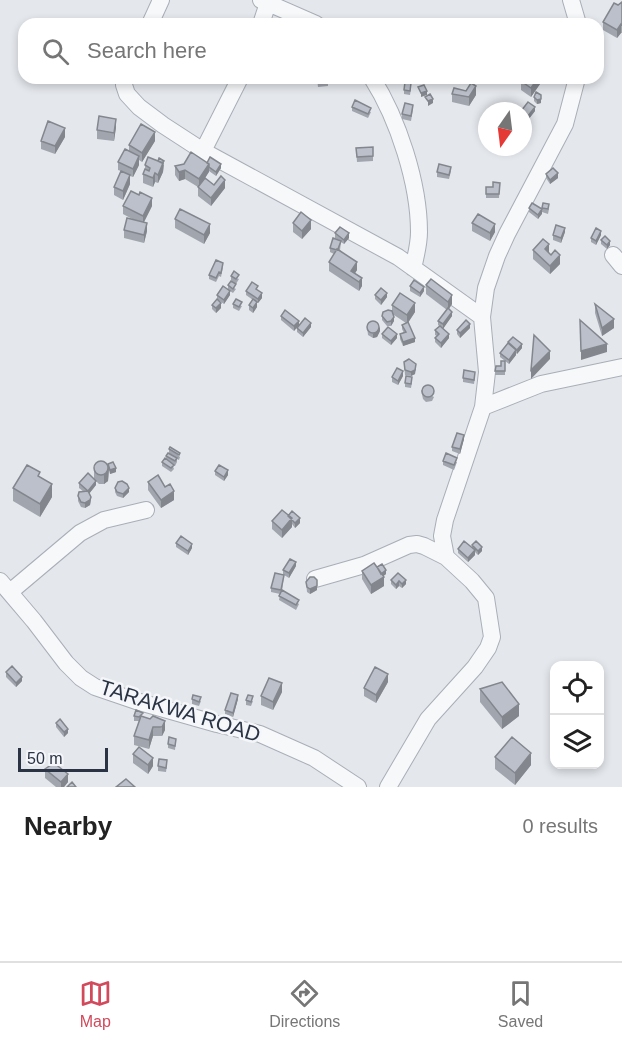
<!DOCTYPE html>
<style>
:root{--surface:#fff;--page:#f6f6f6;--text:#222;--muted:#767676;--line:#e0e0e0;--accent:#d1495b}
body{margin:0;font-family:Arial,sans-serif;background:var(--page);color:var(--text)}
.controls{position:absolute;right:18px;bottom:18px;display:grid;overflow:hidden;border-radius:12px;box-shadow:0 3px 9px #0003}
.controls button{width:54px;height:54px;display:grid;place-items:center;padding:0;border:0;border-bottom:2px solid var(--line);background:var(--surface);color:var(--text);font:30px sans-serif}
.compass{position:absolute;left:478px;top:102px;width:54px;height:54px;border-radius:50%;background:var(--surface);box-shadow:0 3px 9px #0003;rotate:194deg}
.scale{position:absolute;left:18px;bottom:15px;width:90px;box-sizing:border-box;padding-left:6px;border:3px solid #2b3445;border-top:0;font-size:16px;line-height:21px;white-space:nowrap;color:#2b3445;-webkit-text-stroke:4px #f4f6f9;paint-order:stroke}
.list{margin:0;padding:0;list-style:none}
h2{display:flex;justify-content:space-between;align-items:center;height:78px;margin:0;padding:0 24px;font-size:26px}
h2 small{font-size:20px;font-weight:400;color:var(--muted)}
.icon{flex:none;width:33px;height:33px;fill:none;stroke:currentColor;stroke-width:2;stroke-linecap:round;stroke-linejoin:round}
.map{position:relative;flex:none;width:622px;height:787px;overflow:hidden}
.search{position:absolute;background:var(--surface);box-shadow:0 3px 9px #0003;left:18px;right:18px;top:18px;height:66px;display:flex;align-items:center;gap:15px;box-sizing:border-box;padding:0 21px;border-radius:18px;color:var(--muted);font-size:22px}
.sheet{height:174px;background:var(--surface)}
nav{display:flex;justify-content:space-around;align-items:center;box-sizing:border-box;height:84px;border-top:2px solid var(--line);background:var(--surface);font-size:16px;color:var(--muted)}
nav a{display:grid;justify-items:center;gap:3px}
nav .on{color:var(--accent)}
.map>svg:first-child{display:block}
</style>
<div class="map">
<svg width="622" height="787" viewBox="0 0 622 787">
<rect width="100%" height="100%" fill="#e4e7ec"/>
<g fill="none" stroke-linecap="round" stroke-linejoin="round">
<g stroke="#a9aeb7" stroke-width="18">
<path id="minor" d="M 261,0 L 316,24
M 571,0 L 578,24
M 150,24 L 161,0
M 261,24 L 268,3
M 125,78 L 124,85 L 127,94 L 139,107 L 163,125 L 203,151 L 398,257 L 482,317
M 372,78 C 398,119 419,183 419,232 C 419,244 416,256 413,268
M 203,151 L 240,78
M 613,255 L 622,266
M 483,407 L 541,384 L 622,367
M 315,579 L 364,565 L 409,545 L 417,544 L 424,546 L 446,557
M 0,581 L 34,621 L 66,663 L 81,678 L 95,687 L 136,701 L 217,724 L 260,734 L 314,758 L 358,787
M 10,592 L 80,533 L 104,520 L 146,510
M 388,787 L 428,719 L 475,667 L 488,648 L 492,637 L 486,598 L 472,581 L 446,557 L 442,536 L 445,520 L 483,407 L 487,372 L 482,317 L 486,288 L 497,256 L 507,234 L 565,124 L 577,78"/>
</g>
<use href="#minor" stroke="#f7f8fa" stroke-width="16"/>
</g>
<path fill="#a1a5ae" d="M 622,2 L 622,33 L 621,33 L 617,38 L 603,30 L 603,22 Z
M 317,78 L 328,78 L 328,86 L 318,87 Z
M 540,78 L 540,84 L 531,97 L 521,90 L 521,81 Z
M 411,88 L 410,95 L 404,94 L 404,90 Z
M 452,94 L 476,95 L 469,106 L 452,102 Z
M 534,97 L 541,99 L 541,103 L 537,104 L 534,101 Z
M 352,107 L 371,112 L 368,118 L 352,111 Z
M 413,109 L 411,121 L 402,119 L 402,114 Z
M 523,111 L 535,111 L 528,120 L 523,116 Z
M 116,127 L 114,141 L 97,139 L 97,130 Z
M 65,137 L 55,154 L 41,149 L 41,141 Z
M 155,141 L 142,162 L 139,160 L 139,165 L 133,177 L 130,176 L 130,184 L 123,200 L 114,195 L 114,187 L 121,171 L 118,170 L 118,162 L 129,151 L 129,145 Z
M 356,148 L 373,156 L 373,161 L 357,162 Z
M 207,163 L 221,168 L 216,176 L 209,171 L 204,180 L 214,185 L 225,188 L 211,206 L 198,196 L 198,187 L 185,179 L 179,181 L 175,175 L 175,166 Z
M 145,165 L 164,165 L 163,172 L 158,183 L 155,182 L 153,187 L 143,183 L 143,174 L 145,170 Z
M 451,171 L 449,179 L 437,177 L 437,172 Z
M 546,174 L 558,178 L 550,184 L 546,178 Z
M 500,183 L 499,198 L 486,198 L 486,187 L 493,187 Z
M 543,203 L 549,209 L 548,214 L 542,212 L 538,219 L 529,212 L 529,208 L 542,209 Z
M 123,206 L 152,206 L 144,222 L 147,231 L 144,243 L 124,238 L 124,230 L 134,220 L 123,214 Z
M 175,219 L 210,233 L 204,244 L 175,228 Z
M 293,223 L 311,229 L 302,239 L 293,232 Z
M 472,223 L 495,232 L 490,241 L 472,231 Z
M 565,232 L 561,243 L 553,240 L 553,235 Z
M 335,233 L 349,238 L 344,244 L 341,242 L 340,250 L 357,270 L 355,273 L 362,286 L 359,291 L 329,271 L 329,262 L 334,254 L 330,252 L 330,248 L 339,240 L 335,238 Z
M 601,235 L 596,245 L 591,242 L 591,238 Z
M 601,240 L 610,245 L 607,249 L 601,244 Z
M 533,250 L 549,253 L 560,264 L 550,274 L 533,259 Z
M 223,267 L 221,277 L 219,276 L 216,282 L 209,279 L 209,275 Z
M 231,276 L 239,279 L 236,284 L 231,280 Z
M 228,285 L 236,289 L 233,293 L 230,291 L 230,295 L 224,304 L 217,299 L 217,295 L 228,289 Z
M 426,285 L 452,304 L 449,309 L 452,316 L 443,328 L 449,338 L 441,348 L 435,342 L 435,338 L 437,336 L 435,335 L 435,330 L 439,326 L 438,325 L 438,321 L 447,310 L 426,294 Z
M 410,286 L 424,291 L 420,297 L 410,291 Z
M 246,291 L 258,291 L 262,298 L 258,303 L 257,303 L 257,307 L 253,313 L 249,310 L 249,305 L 253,300 L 246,295 Z
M 375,295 L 387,297 L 381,305 L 375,299 Z
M 233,304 L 242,306 L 239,311 L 233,308 Z
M 595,304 L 614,328 L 602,336 L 595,313 Z
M 212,305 L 221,308 L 216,313 L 212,309 Z
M 392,305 L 415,312 L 408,323 L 415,342 L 403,346 L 400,339 L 400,334 L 404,333 L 402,329 L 402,325 L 406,323 L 394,315 L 394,321 L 391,326 L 387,326 L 382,320 L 382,316 L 392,311 Z
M 281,316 L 299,325 L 294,331 L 281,320 Z
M 367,326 L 380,331 L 377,337 L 373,338 L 368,335 Z
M 311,327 L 303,337 L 297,332 L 297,328 Z
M 470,328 L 460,338 L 457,334 L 457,330 Z
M 382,334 L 397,338 L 391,345 L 382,338 Z
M 508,342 L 522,348 L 517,354 L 516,353 L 516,355 L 509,364 L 500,357 L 500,353 L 508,344 Z
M 505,361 L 505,375 L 495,375 L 496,366 L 501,366 Z
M 404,362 L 416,368 L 415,374 L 411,376 L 405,375 Z
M 403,376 L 398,385 L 392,382 L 392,377 Z
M 475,377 L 474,384 L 463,382 L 463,378 Z
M 412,382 L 411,388 L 405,387 L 405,383 Z
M 421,390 L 434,397 L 432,401 L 426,402 L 423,399 Z
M 464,439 L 460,454 L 452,451 L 452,447 Z
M 170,447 L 180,457 L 179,460 L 177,459 L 177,462 L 175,466 L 172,464 L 174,469 L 171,472 L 162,466 L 162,462 L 166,459 L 166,456 L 169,453 L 169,449 Z
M 443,461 L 457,462 L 454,470 L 443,465 Z
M 108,465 L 116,472 L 110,474 L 109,471 L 108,481 L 104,484 L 99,484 L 96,481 L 96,485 L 89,494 L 91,501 L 90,505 L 85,508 L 81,507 L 78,501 L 78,496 L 84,492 L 79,488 L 79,483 L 94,478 L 94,470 Z
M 215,471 L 228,475 L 224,481 L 215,475 Z
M 40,477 L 52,497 L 40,517 L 13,501 L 13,488 Z
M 148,482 L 174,500 L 161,508 L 148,490 Z
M 115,488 L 129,492 L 123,498 L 117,496 L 115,492 Z
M 288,516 L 300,523 L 295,528 L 292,524 L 292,527 L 282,538 L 272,529 L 272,521 Z
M 176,543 L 192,548 L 188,555 L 176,547 Z
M 472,545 L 482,551 L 478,555 L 475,552 L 475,555 L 468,562 L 458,553 L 458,549 L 472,548 Z
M 296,566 L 289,578 L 284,575 L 282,591 L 299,604 L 296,610 L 279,600 L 280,594 L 271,592 L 271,588 L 283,574 L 283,570 Z
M 377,567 L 386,574 L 383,576 L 384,586 L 371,594 L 362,579 L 362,571 Z
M 391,580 L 406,580 L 406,584 L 402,588 L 399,586 L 396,589 L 391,584 Z
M 306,582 L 317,590 L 310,594 L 307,592 Z
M 6,672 L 22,681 L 16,687 L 6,677 Z
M 388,682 L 376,703 L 364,696 L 364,688 Z
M 480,689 L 519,716 L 502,729 L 480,702 Z
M 282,692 L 273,710 L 261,705 L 261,696 Z
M 192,699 L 201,701 L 199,706 L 192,704 Z
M 238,699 L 233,717 L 225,714 L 225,710 Z
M 246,700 L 253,701 L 251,706 L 246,705 Z
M 134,716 L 143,717 L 165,730 L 162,736 L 153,736 L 149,749 L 134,745 L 134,736 L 139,721 L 134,721 Z
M 56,723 L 68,733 L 64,737 L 56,727 Z
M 176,739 L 175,750 L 168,748 L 168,744 Z
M 133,754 L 153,766 L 148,774 L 133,763 Z
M 495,757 L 531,765 L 515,785 L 495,769 Z
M 167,764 L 166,772 L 158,771 L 158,766 Z
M 45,769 L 68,782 L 64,787 L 56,787 L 45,778 Z"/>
<path fill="#83868d" d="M 621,24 L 621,33 L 617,38 L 617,30 Z
M 538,78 L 540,78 L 540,84 L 531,97 L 531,88 Z
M 476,86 L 476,95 L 469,106 L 469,97 Z
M 427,91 L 427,95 L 421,97 L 421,93 Z
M 541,95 L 541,103 L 537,104 L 537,100 Z
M 433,99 L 433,103 L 428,106 L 428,101 Z
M 535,107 L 535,111 L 528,120 L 528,116 Z
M 116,119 L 116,127 L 114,141 L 114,133 Z
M 65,128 L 65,137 L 55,154 L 55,146 Z
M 155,132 L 155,141 L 142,162 L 142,153 Z
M 139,156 L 139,165 L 133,177 L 133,169 Z
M 164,161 L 163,172 L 158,183 L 158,175 Z
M 209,164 L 209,172 L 199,187 L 199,179 Z
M 221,164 L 221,168 L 216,176 L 216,172 Z
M 185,170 L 185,179 L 179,181 L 179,172 Z
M 155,173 L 155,182 L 153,187 L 153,178 Z
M 558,173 L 558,178 L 550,184 L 550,180 Z
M 130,175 L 130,184 L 123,200 L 123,191 Z
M 225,180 L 225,188 L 211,206 L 211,198 Z
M 152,198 L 152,206 L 143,224 L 143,216 Z
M 542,209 L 542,214 L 538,219 L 538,215 Z
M 311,220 L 311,229 L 302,239 L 302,231 Z
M 147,223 L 147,231 L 144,243 L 144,235 Z
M 210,224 L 210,233 L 204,244 L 204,235 Z
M 495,224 L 495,232 L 490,241 L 490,233 Z
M 565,228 L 565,232 L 561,243 L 561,238 Z
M 601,231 L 601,235 L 596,245 L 596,241 Z
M 349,233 L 349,238 L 344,244 L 344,240 Z
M 610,241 L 610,245 L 607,249 L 607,245 Z
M 549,244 L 549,253 L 545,249 Z
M 560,255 L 560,264 L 550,274 L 550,266 Z
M 357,262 L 357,270 L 352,278 L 351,271 Z
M 362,278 L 362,286 L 359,291 L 359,282 Z
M 424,287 L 424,291 L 420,297 L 420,293 Z
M 230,291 L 230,295 L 224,304 L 224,300 Z
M 262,293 L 262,298 L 258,303 L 258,299 Z
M 387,293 L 387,297 L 381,305 L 381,300 Z
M 452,295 L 452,304 L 448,310 L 448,302 Z
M 257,302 L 257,307 L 253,313 L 253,308 Z
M 221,303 L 221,308 L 216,313 L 216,308 Z
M 415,303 L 415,312 L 407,324 L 407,315 Z
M 452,312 L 452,316 L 443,329 L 443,324 Z
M 394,317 L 394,321 L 391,326 L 391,321 Z
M 614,319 L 614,328 L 602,336 L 602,328 Z
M 299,321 L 299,325 L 294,331 L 294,326 Z
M 311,323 L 311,327 L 303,337 L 303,333 Z
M 470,324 L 470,328 L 460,338 L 460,333 Z
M 380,327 L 380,331 L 377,337 L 373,338 L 373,334 Z
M 397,334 L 397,338 L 391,345 L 391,341 Z
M 449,334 L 449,338 L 441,348 L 441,343 Z
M 415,338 L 415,342 L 403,346 L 403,342 Z
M 522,344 L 522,348 L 517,354 L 517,350 Z
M 607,344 L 607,352 L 581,360 L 581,351 Z
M 516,350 L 516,355 L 509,364 L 509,360 Z
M 550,351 L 550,359 L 531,379 L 531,370 Z
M 416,364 L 415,374 L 411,376 L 411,372 Z
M 403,371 L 403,376 L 398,385 L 398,381 Z
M 464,435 L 464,439 L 460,454 L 460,449 Z
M 109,467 L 108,481 L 104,484 L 104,475 Z
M 116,468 L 116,472 L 110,474 L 110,470 Z
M 228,470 L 228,475 L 224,481 L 224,477 Z
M 96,481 L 96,485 L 88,495 L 88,491 Z
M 52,484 L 52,497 L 40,517 L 40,504 Z
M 129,488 L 129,492 L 123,498 L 123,494 Z
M 174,491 L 174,500 L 161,508 L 161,500 Z
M 91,497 L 90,505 L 85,508 L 85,503 Z
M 292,518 L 292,527 L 282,538 L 282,530 Z
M 300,518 L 300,523 L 295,528 L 295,523 Z
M 192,544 L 192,548 L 188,555 L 188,551 Z
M 482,547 L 482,551 L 478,555 L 478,551 Z
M 475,550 L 475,555 L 468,562 L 468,558 Z
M 296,562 L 296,566 L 289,578 L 289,573 Z
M 386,570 L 386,574 L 381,578 L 381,574 Z
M 384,577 L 384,586 L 371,594 L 371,585 Z
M 406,580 L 406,584 L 402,588 L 402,584 Z
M 399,581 L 399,586 L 396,589 L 396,585 Z
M 317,586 L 317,590 L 310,594 L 310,589 Z
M 388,674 L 388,682 L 376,703 L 376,695 Z
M 22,677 L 22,681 L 16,687 L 16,683 Z
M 282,683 L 282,692 L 273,710 L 273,702 Z
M 238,695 L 238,699 L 233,717 L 233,713 Z
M 519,704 L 519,716 L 502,729 L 502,717 Z
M 165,721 L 165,730 L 162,736 L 162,727 Z
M 153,727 L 153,736 L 149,749 L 149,740 Z
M 68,729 L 68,733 L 64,737 L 64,732 Z
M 531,753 L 531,765 L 515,785 L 515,773 Z
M 153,758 L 153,766 L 148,774 L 148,765 Z
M 68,774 L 68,782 L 64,787 L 61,787 L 61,782 Z"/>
<path fill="#bbc0ca" stroke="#83868d" stroke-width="1.5" d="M 622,2 L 622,25 L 621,24 L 617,30 L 603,22 L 614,3 L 618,5 Z
M 318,78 L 328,78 L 328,82 L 318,83 Z
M 523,78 L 538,78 L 531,88 L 521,81 Z
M 405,82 L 411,83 L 410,91 L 404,90 Z
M 471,83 L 476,86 L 469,97 L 452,94 L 454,88 L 466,91 Z
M 424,85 L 427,91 L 421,93 L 418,87 Z
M 536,92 L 541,95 L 541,99 L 537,100 L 534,97 Z
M 430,94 L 433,99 L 428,101 L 425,97 Z
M 355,100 L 371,108 L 368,114 L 352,107 Z
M 528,102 L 535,107 L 528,116 L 521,111 Z
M 405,103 L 413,105 L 411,116 L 402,114 Z
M 99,116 L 116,119 L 114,133 L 97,130 Z
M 48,121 L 65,128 L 55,146 L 41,141 Z
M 141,124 L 155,132 L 142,153 L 129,145 Z
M 373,147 L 373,156 L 357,157 L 356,148 Z
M 125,149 L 139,156 L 133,169 L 118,162 Z
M 191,152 L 209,164 L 199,179 L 185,170 L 179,172 L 175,166 L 184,164 Z
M 148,157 L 163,163 L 158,175 L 155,173 L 153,178 L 143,174 L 145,169 L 149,171 L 150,168 L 145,165 Z
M 210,157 L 221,164 L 216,172 L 209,167 L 209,164 L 207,163 Z
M 159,158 L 164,161 L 162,163 L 158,161 Z
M 439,164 L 451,167 L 449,175 L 437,172 Z
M 553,168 L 558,173 L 550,180 L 546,174 Z
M 121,171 L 130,175 L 123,191 L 114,187 Z
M 221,176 L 225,180 L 211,198 L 198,187 L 205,178 L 214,185 Z
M 493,182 L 500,183 L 499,194 L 486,194 L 486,187 L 493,187 Z
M 131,191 L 139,195 L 140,192 L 152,198 L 143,216 L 123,206 Z
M 532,203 L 542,209 L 538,215 L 529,208 Z
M 543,203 L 549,204 L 548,209 L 542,208 Z
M 180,209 L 210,224 L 204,235 L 175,219 Z
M 301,212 L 311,220 L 302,231 L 293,223 Z
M 478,214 L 495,224 L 490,233 L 472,223 Z
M 127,218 L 147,223 L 144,235 L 124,230 Z
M 556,225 L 565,228 L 561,238 L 553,235 Z
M 340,227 L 349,233 L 344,240 L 335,233 Z
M 596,228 L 601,231 L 596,241 L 591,238 Z
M 605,236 L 610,241 L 607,245 L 601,240 Z
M 333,238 L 341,241 L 338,249 L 337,249 L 337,250 L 330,248 Z
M 543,239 L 549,244 L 545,249 L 551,255 L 555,250 L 560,255 L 550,266 L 533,250 Z
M 337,249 L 357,262 L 351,271 L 362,278 L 359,282 L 329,262 Z
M 216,260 L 223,263 L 221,273 L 219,272 L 216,278 L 209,275 Z
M 234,271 L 239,275 L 236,279 L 231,276 Z
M 431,279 L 452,295 L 448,302 L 426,285 Z
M 414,280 L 424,287 L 420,293 L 410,286 Z
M 231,281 L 236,284 L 233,289 L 228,285 Z
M 252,282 L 258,286 L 256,289 L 262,293 L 258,299 L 246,291 Z
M 223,286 L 230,291 L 224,300 L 217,295 Z
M 381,288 L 387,293 L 381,300 L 375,295 Z
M 400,293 L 415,303 L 407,315 L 392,305 Z
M 217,299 L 221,303 L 216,308 L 212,305 Z
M 236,299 L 242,302 L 239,307 L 233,304 Z
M 253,299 L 257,302 L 253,308 L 249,305 Z
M 595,304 L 614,319 L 602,328 Z
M 448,308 L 452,312 L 443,324 L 438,321 Z
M 285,310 L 299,321 L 294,326 L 281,316 Z
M 388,310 L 392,311 L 394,317 L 391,321 L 387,322 L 382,316 L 383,312 Z
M 305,318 L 311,323 L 303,333 L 297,328 Z
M 466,320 L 470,324 L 460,333 L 457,330 Z
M 580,320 L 607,344 L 581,351 Z
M367 327a6 6 0 1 1 12 0a6 6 0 1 1-12 0Z
M 408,322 L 415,338 L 403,342 L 400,334 L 406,332 L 402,325 Z
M 440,326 L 449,334 L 441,343 L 435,338 L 439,334 L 435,330 Z
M 388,327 L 397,334 L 391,341 L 382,334 Z
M 534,335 L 550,351 L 531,370 Z
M 513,337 L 522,344 L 517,350 L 508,342 Z
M 508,343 L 516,350 L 509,360 L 500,353 Z
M 409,359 L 416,364 L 415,370 L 411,372 L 405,370 L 404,362 Z
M 501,361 L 505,361 L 505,371 L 495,371 L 496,366 L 501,366 Z
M 397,368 L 403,371 L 398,381 L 392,377 Z
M 464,370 L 475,372 L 474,380 L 463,378 Z
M 406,376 L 412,377 L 411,384 L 405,383 Z
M422 391a6 6 0 1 1 12 0a6 6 0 1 1-12 0Z
M 457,433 L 464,435 L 460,449 L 452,447 Z
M 170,447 L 180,453 L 179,455 L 169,449 Z
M 168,453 L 177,458 L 175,461 L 166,456 Z
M 446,453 L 457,458 L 454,465 L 443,461 Z
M 165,458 L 174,465 L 171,468 L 162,462 Z
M94 468a7 7 0 1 1 14 0a7 7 0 1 1-14 0Z
M 113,462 L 116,468 L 110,470 L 108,464 Z
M 27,465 L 40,472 L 38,476 L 52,484 L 40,504 L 13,488 Z
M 219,465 L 228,470 L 224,477 L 215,471 Z
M 88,473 L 96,481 L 88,491 L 79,483 Z
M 158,475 L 165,487 L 170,484 L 174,491 L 161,500 L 148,482 Z
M 122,481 L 127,484 L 129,488 L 123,494 L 117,492 L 115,488 L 118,482 Z
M 88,491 L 91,497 L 90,500 L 85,503 L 81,502 L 78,496 L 79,492 Z
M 282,510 L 292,518 L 282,530 L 272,521 Z
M 292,511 L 300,518 L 295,523 L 288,516 Z
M 181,536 L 192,544 L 188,551 L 176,543 Z
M 464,541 L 475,550 L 468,558 L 458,549 Z
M 476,541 L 482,547 L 478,551 L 472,545 Z
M 290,559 L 296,562 L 289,573 L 283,570 Z
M 374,563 L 384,577 L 371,585 L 362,571 Z
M 382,564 L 386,570 L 381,574 L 377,567 Z
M 275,573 L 284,575 L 281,590 L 271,588 Z
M 398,573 L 406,580 L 402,584 L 399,581 L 396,585 L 391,580 Z
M 310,577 L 314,577 L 317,580 L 317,586 L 310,589 L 307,587 L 306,582 Z
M 282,590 L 299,600 L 296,605 L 279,596 Z
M 12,666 L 22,677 L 16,683 L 6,672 Z
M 375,667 L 388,674 L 376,695 L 364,688 Z
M 269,678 L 282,683 L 273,702 L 261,696 Z
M 502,682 L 519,704 L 502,717 L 480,689 Z
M 231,693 L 238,695 L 233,713 L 225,710 Z
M 193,695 L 201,697 L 199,702 L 192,699 Z
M 248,695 L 253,696 L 251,702 L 246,700 Z
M 136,710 L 143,713 L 139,717 L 134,716 Z
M 141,716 L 150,719 L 153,716 L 165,721 L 162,727 L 153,727 L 149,740 L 134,736 Z
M 60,719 L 68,729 L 64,732 L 56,723 Z
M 169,737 L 176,739 L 175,746 L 168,744 Z
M 512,737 L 531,753 L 515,773 L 495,757 Z
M 139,747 L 153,758 L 148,765 L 133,754 Z
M 159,759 L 167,760 L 166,768 L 158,766 Z
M 54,763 L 68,774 L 61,782 L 45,769 Z
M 126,779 L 135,787 L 116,787 Z
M 72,782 L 76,787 L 67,787 Z"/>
<g text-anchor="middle" stroke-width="5" stroke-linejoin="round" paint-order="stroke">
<g font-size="21" fill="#2b3445" stroke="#f4f6f9">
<text transform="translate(180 711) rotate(17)" y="7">TARAKWA ROAD</text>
</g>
</g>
</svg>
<div class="controls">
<button><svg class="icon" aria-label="locate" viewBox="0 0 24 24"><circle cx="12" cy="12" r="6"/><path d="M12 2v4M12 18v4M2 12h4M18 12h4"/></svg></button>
<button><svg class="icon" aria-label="layers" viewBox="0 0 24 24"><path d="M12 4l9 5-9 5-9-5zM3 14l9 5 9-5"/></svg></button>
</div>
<svg class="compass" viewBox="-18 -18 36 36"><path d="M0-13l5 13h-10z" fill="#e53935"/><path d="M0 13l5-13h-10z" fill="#767676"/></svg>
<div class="scale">50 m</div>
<div class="search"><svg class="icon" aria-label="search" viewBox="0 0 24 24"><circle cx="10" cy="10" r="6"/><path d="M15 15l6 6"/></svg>Search here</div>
</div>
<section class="sheet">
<h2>Nearby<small>0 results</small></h2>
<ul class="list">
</ul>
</section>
<nav>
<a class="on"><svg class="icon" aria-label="map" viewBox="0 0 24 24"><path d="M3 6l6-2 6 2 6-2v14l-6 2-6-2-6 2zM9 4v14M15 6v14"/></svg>Map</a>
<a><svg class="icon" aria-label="directions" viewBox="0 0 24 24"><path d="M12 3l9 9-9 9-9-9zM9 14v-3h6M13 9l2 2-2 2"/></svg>Directions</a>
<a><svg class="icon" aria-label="saved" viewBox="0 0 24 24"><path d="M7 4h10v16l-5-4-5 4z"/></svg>Saved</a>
</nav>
